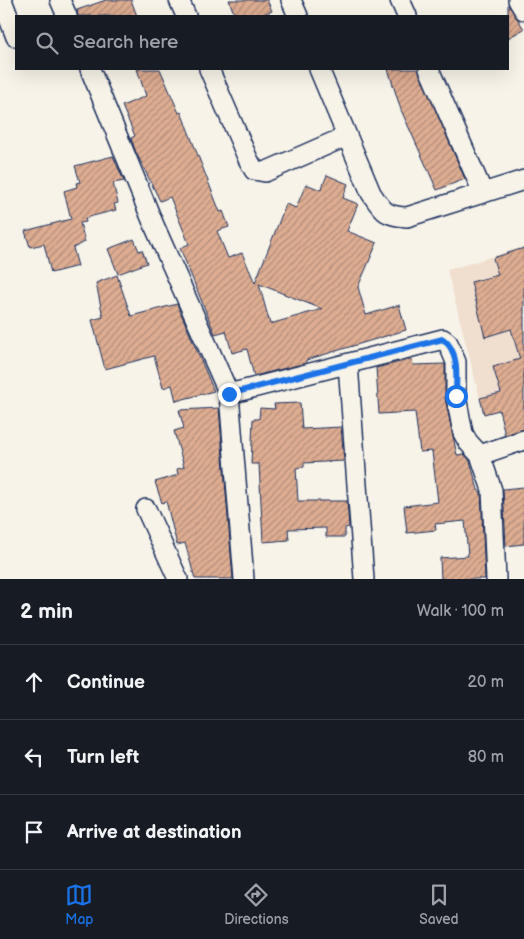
<!DOCTYPE html>
<meta charset="utf-8">
<style>
:root{--surface:#171b24;--page:#20242c;--text:#f1f3f6;--muted:#9ea1a6;--line:#363941;--accent:#1a73e8}
body{margin:0;font-family:"Balsamiq Sans",sans-serif;background:var(--page);color:var(--text)}
.stop{position:absolute;width:15px;height:15px;margin:-11px;border:4px solid #1a73e8;border-radius:50%;background:#fff}
.stop.end{background:#1a73e8;border-color:#fff;box-shadow:0 1px 5px #0008}
.list{margin:0;padding:0;list-style:none}
h2{display:flex;justify-content:space-between;align-items:center;height:65px;margin:0;padding:0 20px;font-size:21px}
h2 small{font-size:16px;font-weight:400;color:var(--muted)}
.list li{display:grid;grid-template-columns:32px 1fr auto;gap:15px;align-items:center;box-sizing:border-box;height:75px;padding:0 20px;border-top:1px solid var(--line)}
.list b{display:block;font-size:19px;white-space:nowrap}
.list em{font-size:16px;font-style:normal;color:var(--muted)}
.icon{flex:none;width:28px;height:28px;fill:none;stroke:currentColor;stroke-width:2;stroke-linecap:round;stroke-linejoin:round}
.map{position:relative;flex:none;width:524px;height:579px;overflow:hidden}
.search{position:absolute;background:var(--surface);box-shadow:0 5px 20px #0002;left:15px;right:15px;top:15px;height:55px;display:flex;align-items:center;gap:12px;box-sizing:border-box;padding:0 18px;border-radius:0px;color:var(--muted);font-size:19px}
.sheet{height:290px;background:var(--surface)}
nav{display:flex;justify-content:space-around;align-items:center;box-sizing:border-box;height:70px;border-top:1px solid var(--line);background:var(--surface);font-size:14px;color:var(--muted)}
nav a{display:grid;justify-items:center;gap:2px}
nav .on{color:var(--accent)}
.map>svg:first-child{display:block}
</style>
<div class="map">
<svg width="524" height="579" viewBox="0 0 524 579">
<defs>
<pattern id="building-hatch" width="6" height="6" patternUnits="userSpaceOnUse" patternTransform="scale(1.25)"><rect width="6" height="6" fill="#dead91"/><path d="M-1 1l2-2M0 6l6-6M5 7l2-2" fill="none" stroke="#b38d7a"/></pattern>
</defs>
<rect width="100%" height="100%" fill="#f7f3e8"/>
<filter id="ink" filterUnits="userSpaceOnUse"><feTurbulence type="fractalNoise" baseFrequency=".02" numOctaves="2"/><feDisplacementMap in="SourceGraphic" scale="10" xChannelSelector="R" yChannelSelector="G"/><feConvolveMatrix kernelMatrix="1 2 1 2 8 2 1 2 1" color-interpolation-filters="sRGB"/></filter>
<g filter="url(#ink)">
<path fill="#f0dece" d="M 524,247 L 524,385 L 480,398 L 447,270 Z"/>
<path fill="url(#building-hatch)" stroke="#1b2f5e" fill-rule="evenodd" d="M 106,0 L 131,0 L 137,16 L 78,16 L 77,10 Z
M 229,0 L 267,0 L 272,11 L 258,16 L 235,16 Z
M 508,4 L 524,29 L 508,38 Z
M 137,69 L 160,69 L 179,113 L 181,112 L 220,212 L 223,211 L 229,227 L 217,231 L 228,258 L 242,253 L 255,283 L 286,204 L 296,208 L 306,184 L 321,190 L 327,175 L 348,184 L 343,198 L 358,204 L 347,231 L 377,243 L 358,287 L 366,315 L 399,305 L 406,330 L 306,360 L 306,363 L 254,376 L 247,349 L 232,353 L 226,331 L 215,334 L 180,248 L 189,244 L 170,197 L 160,201 L 135,150 L 131,138 L 135,136 L 122,106 L 146,96 ZM 259,284 L 322,309 L 270,324 Z
M 388,69 L 418,69 L 465,179 L 437,190 L 401,110 Z
M 113,156 L 124,181 L 113,183 L 118,203 L 114,204 L 116,210 L 85,218 L 86,222 L 80,223 L 85,242 L 73,248 L 78,266 L 51,273 L 44,244 L 30,247 L 25,231 L 71,219 L 64,191 L 77,187 L 76,183 L 80,182 L 75,166 Z
M 134,239 L 139,251 L 142,250 L 147,263 L 118,274 L 108,249 Z
M 524,248 L 524,429 L 505,435 L 499,410 L 484,414 L 480,398 L 501,393 L 493,367 L 520,359 L 511,329 L 485,337 L 471,282 L 498,275 L 493,258 Z
M 117,275 L 131,316 L 177,304 L 214,391 L 176,401 L 172,385 L 163,388 L 154,356 L 105,369 L 92,320 L 103,317 L 96,283 Z
M 412,359 L 413,365 L 445,364 L 445,398 L 457,455 L 464,454 L 470,461 L 478,490 L 481,492 L 485,579 L 441,579 L 440,558 L 468,556 L 465,521 L 435,524 L 436,530 L 407,533 L 404,506 L 438,502 L 432,451 L 420,452 L 415,412 L 379,414 L 376,368 Z
M 300,403 L 302,429 L 341,427 L 344,461 L 304,463 L 304,467 L 296,468 L 298,501 L 347,501 L 349,527 L 345,528 L 345,537 L 326,537 L 326,528 L 288,529 L 289,540 L 263,542 L 259,464 L 251,464 L 253,419 L 259,419 L 260,408 L 275,409 L 274,404 Z
M 219,408 L 233,579 L 195,579 L 185,543 L 177,545 L 166,501 L 162,503 L 155,482 L 178,475 L 177,469 L 184,467 L 174,431 L 184,428 L 179,410 Z
M 524,487 L 524,544 L 506,546 L 503,489 Z"/>
<g fill="none" stroke-linecap="round" stroke-linejoin="round">
<g stroke="#1b2f5e" stroke-width="22">
<path id="minor" d="M 2,0 L 16,37
M 60,0 L 67,16
M 179,0 L 186,16
M 291,0 L 298,16
M 400,0 L 407,16
M 518,0 L 524,10
M 90,69 L 154,225 L 229,394 L 244,579
M 209,69 L 248,159 L 254,170 L 265,172 L 347,136
M 319,69 L 371,193 C 383,211 385,216 407,217 L 524,180
M 429,69 L 483,193
M 348,364 L 364,579
M 229,394 L 443,339 L 448,343 L 456,362 L 456,396 L 463,433 L 468,442 L 480,455 L 492,490 L 496,579
M 480,455 L 524,440
M 146,509 L 178,579"/>
</g>
<use href="#minor" stroke="#f7f3e8" stroke-width="19"/>
</g>
</g>
<g fill="none" stroke-linecap="round" stroke-linejoin="round" filter="url(#ink)">
<path stroke="#1a73e8" stroke-width="6" d="M 229,394 L 443,339 C 460,352 456,377 456,396"/>
</g>
</svg>
<div class="stop" style="left:456px;top:396px"></div>
<div class="stop end" style="left:229px;top:394px"></div>
<div class="search"><svg class="icon" aria-label="search" viewBox="0 0 24 24"><circle cx="10" cy="10" r="6"/><path d="M15 15l6 6"/></svg>Search here</div>
</div>
<section class="sheet">
<h2>2 min<small>Walk · 100 m</small></h2>
<ul class="list">
<li><svg class="icon" aria-label="ahead" viewBox="0 0 24 24"><path d="M12 20V5M6 11l6-6 6 6"/></svg><div><b>Continue</b></div><em>20 m</em></li>
<li><svg class="icon" aria-label="left" viewBox="0 0 24 24"><path d="M17 20v-9H6M10 6l-5 5 5 5"/></svg><div><b>Turn left</b></div><em>80 m</em></li>
<li><svg class="icon" aria-label="arrive" viewBox="0 0 24 24"><path d="M6 21V4h12l-3 4 3 4H6"/></svg><div><b>Arrive at destination</b></div></li>
</ul>
</section>
<nav>
<a class="on"><svg class="icon" aria-label="map" viewBox="0 0 24 24"><path d="M3 6l6-2 6 2 6-2v14l-6 2-6-2-6 2zM9 4v14M15 6v14"/></svg>Map</a>
<a><svg class="icon" aria-label="directions" viewBox="0 0 24 24"><path d="M12 3l9 9-9 9-9-9zM9 14v-3h6M13 9l2 2-2 2"/></svg>Directions</a>
<a><svg class="icon" aria-label="saved" viewBox="0 0 24 24"><path d="M7 4h10v16l-5-4-5 4z"/></svg>Saved</a>
</nav>
